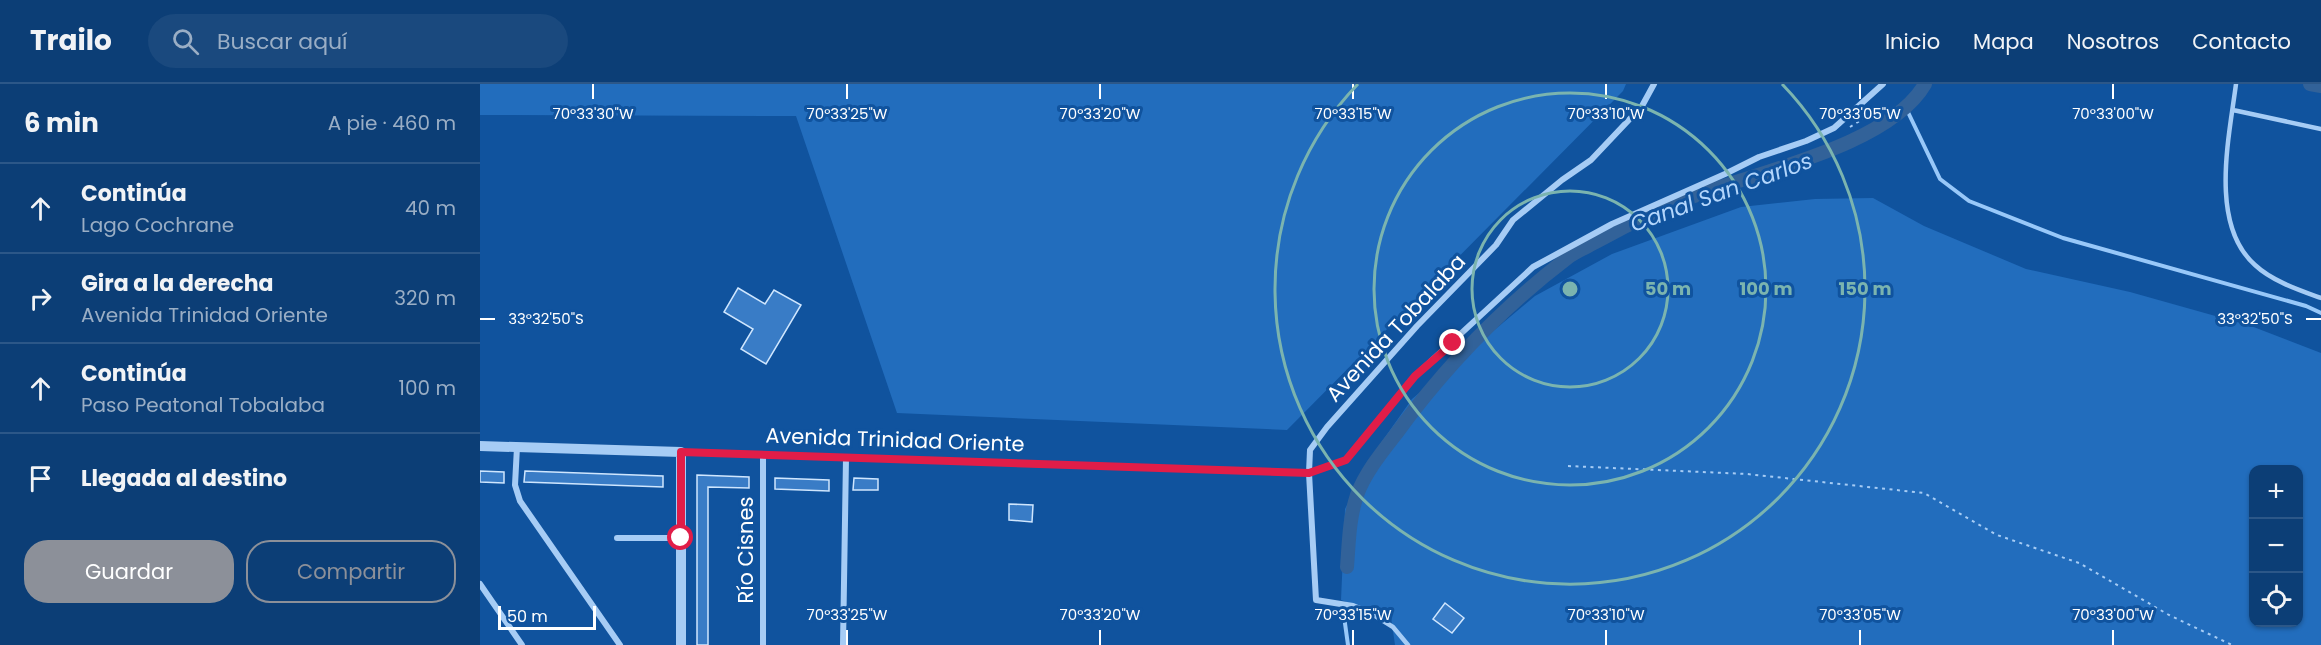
<!DOCTYPE html>
<html lang="es">
<meta charset="utf-8">
<style>
:root{--surface:#0c3e76;--page:#1a497e;--text:#f1f3f6;--muted:#9aaec5;--line:#2c5788;--accent:#8c9099}
body{margin:0;font-family:Poppins,sans-serif;background:var(--page);color:var(--text)}
.controls{position:absolute;right:18px;bottom:18px;display:grid;overflow:hidden;border-radius:12px;box-shadow:0 2px 4px #0004}
.controls button{width:54px;height:54px;display:grid;place-items:center;padding:0;border:0;border-bottom:2px solid var(--line);background:var(--surface);color:var(--text);font:30px sans-serif}
.scale{position:absolute;left:18px;bottom:15px;width:98px;box-sizing:border-box;padding-left:6px;border:3px solid #fff;border-top:0;font-size:16px;line-height:21px;white-space:nowrap;color:#fff;-webkit-text-stroke:4px #10539e;paint-order:stroke}
.stop{position:absolute;width:18px;height:18px;margin:-14px;border:4px solid #e11d48;border-radius:50%;background:#fff}
.stop.end{background:#e11d48;border-color:#fff;box-shadow:0 2px 6px #0008}
.list{margin:0;padding:0;list-style:none}
h2{display:flex;justify-content:space-between;align-items:center;height:78px;margin:0;padding:0 24px;font-size:26px}
h2 small{font-size:20px;font-weight:400;color:var(--muted)}
.list li{display:grid;grid-template-columns:39px 1fr auto;gap:18px;align-items:center;box-sizing:border-box;height:90px;padding:0 24px;border-top:2px solid var(--line)}
.list b{display:block;font-size:22px;white-space:nowrap}
.list p{margin:0;font-size:20px;white-space:nowrap;color:var(--muted)}
.list em{font-size:20px;font-style:normal;color:var(--muted)}
.actions{display:flex;gap:12px;padding:18px 24px}
.actions a{flex:1;padding:14px 0;border:2px solid var(--accent);border-radius:24px;text-align:center;font-size:21px;color:var(--accent)}
.actions .main{background:var(--accent);color:#fff}
.icon{flex:none;width:33px;height:33px;fill:none;stroke:currentColor;stroke-width:2;stroke-linecap:round;stroke-linejoin:round}
.map{position:relative;flex:none;width:1841px;height:561px;overflow:hidden}
header{display:flex;align-items:center;gap:36px;box-sizing:border-box;height:84px;padding:0 30px;background:var(--surface);border-bottom:2px solid var(--line)}
header strong{font-size:28px}
nav{display:flex;gap:33px;margin-inline-start:auto;font-size:21px}
.search{width:420px;height:54px;background:var(--page);display:flex;align-items:center;gap:15px;box-sizing:border-box;padding:0 21px;border-radius:33px;color:var(--muted);font-size:22px}
main{display:flex}
aside{flex:1;background:var(--surface)}
.map>svg:first-child{display:block}
</style>
<header>
<strong>Trailo</strong>
<div class="search"><svg class="icon" aria-label="search" viewBox="0 0 24 24"><circle cx="10" cy="10" r="6"/><path d="M15 15l6 6"/></svg>Buscar aquí</div>
<nav><a>Inicio</a><a>Mapa</a><a>Nosotros</a><a>Contacto</a></nav>
</header>
<main>
<aside>
<h2>6 min<small>A pie · 460 m</small></h2>
<ul class="list">
<li><svg class="icon" aria-label="ahead" viewBox="0 0 24 24"><path d="M12 20V5M6 11l6-6 6 6"/></svg><div><b>Continúa</b><p>Lago Cochrane</p></div><em>40 m</em></li>
<li><svg class="icon" aria-label="right" viewBox="0 0 24 24"><path d="M7 20v-9h11M14 6l5 5-5 5"/></svg><div><b>Gira a la derecha</b><p>Avenida Trinidad Oriente</p></div><em>320 m</em></li>
<li><svg class="icon" aria-label="ahead" viewBox="0 0 24 24"><path d="M12 20V5M6 11l6-6 6 6"/></svg><div><b>Continúa</b><p>Paso Peatonal Tobalaba</p></div><em>100 m</em></li>
<li><svg class="icon" aria-label="arrive" viewBox="0 0 24 24"><path d="M6 21V4h12l-3 4 3 4H6"/></svg><div><b>Llegada al destino</b></div></li>
</ul>
<div class="actions"><a class="main">Guardar</a><a>Compartir</a></div>
</aside>
<div class="map">
<svg width="1841" height="561" viewBox="0 0 1841 561">
<rect width="100%" height="100%" fill="#10539e"/>
<path fill="#226dbd" fill-rule="evenodd" d="M 0,0 L 1146,0 L 1143,7 L 807,346 L 417,329 L 316,32 L 0,31 Z
M 1393,114 L 1444,142 L 1546,185 L 1650,208 L 1771,242 L 1841,269 L 1841,561 L 915,561 L 911,533 L 861,516 L 865,425 L 891,373 L 932,315 L 1055,212 L 1132,170 L 1261,123 L 1335,115 ZM 1774,386 L 1818,386 L 1818,538 L 1774,538 Z"/>
<g fill="none" stroke-linecap="round" stroke-linejoin="round">
<path stroke="#98c8f9" stroke-width="4" d="M 1426,24 L 1460,95 L 1489,117 L 1583,154 L 1826,222 L 1841,229
M 863,525 L 868,561"/>
<path stroke="#326299" stroke-width="14" d="M 1830,0 L 1841,2
M 867,483 C 869,458 869,435 877,411 C 885,389 902,368 916,350 C 965,283 1024,222 1090,172 C 1099,166 1109,162 1118,157 C 1152,138 1189,121 1225,108 C 1287,86 1411,59 1445,0"/>
</g>
<path fill="#397cc6" stroke="#cfe6fe" stroke-width="1.5" d="M 258,204 L 285,220 L 294,206 L 321,221 L 286,280 L 261,265 L 273,245 L 244,228 Z
M 0,387 L 24,388 L 24,399 L 0,398 Z
M 45,387 L 183,392 L 183,403 L 44,398 Z
M 217,391 L 269,393 L 269,404 L 228,403 L 228,561 L 217,561 Z
M 295,394 L 349,396 L 349,407 L 295,405 Z
M 374,394 L 398,395 L 398,406 L 373,406 Z
M 529,420 L 553,421 L 552,438 L 529,436 Z
M 965,519 L 984,534 L 972,549 L 953,535 Z"/>
<g fill="none" stroke-linecap="round" stroke-linejoin="round">
<path stroke="#a6ccf5" stroke-width="2" stroke-dasharray="3 4.5" stroke-linecap="butt" d="M 1370,43 L 1386,33 L 1395,22
M 1088,382 L 1267,390 L 1444,409 L 1517,451 L 1599,479 L 1689,531 L 1752,561"/>
<path stroke="#a6ccf5" stroke-width="4.5" d="M 1756,0 C 1749,54 1729,140 1775,181 C 1792,197 1819,206 1841,214
M 1753,26 L 1841,45
M 892,530 L 913,543 L 928,561"/>
<path stroke="#a6ccf5" stroke-width="6" d="M 37,363 L 35,401 L 40,417 L 140,561
M 201,368 L 829,389 L 866,376 L 935,292 L 1053,183 L 1132,140 L 1245,90 L 1279,73 L 1326,57 L 1354,44 L 1403,0
M 137,454 L 201,454
M 0,500 L 42,561
M 892,530 L 873,522 L 836,516 L 829,389 L 830,366 L 847,343 L 937,242 L 1016,161 L 1033,136 L 1082,96 L 1111,76 L 1162,22 L 1174,0
M 283,561 L 283,371
M 363,561 L 366,374"/>
<path stroke="#a6ccf5" stroke-width="10" d="M 0,362 L 201,368 L 201,561"/>
</g>
<g fill="none" stroke-linecap="round" stroke-linejoin="round">
<path stroke="#e11d48" stroke-width="8" d="M 201,454 L 201,368 L 829,389 L 866,376 L 935,292 L 973,259"/>
</g>
<path fill="none" stroke="#fff" stroke-width="2" d="M 113,0 L 113,15M 367,0 L 367,15M 620,0 L 620,15M 873,0 L 873,15M 1126,0 L 1126,15M 1380,0 L 1380,15M 1633,0 L 1633,15M 0,235 L 15,235M 1826,235 L 1841,235M 367,546 L 367,561M 620,546 L 620,561M 873,546 L 873,561M 1126,546 L 1126,561M 1380,546 L 1380,561M 1633,546 L 1633,561"/>
<g fill="none" stroke="#7bb4af" stroke-width="3">
<circle cx="1090" cy="205" r="98"/>
<circle cx="1090" cy="205" r="196"/>
<path d="M1302 0A295 295 0 1 1 878 0"/>
</g>
<g text-anchor="middle" stroke-width="6" stroke-linejoin="round" paint-order="stroke">
<g font-size="21" fill="#fff" stroke="#10539e">
<text transform="translate(916 244) rotate(-47)" y="7">Avenida Tobalaba</text>
<text transform="translate(415 356) rotate(2)" y="7">Avenida Trinidad Oriente</text>
<text transform="translate(266 466) rotate(-90)" y="7">Río Cisnes</text>
</g>
<g font-size="22" font-style="italic" fill="#b3d6fc" stroke="#10539e">
<text transform="translate(1241 108) rotate(-20)" y="8">Canal San Carlos</text>
</g>
</g>
<g font-size="15" text-anchor="middle" fill="#fff" stroke="#10539e" stroke-width="6" stroke-linejoin="round" paint-order="stroke">
<text x="113" y="35">70°33'30"W</text>
<text x="367" y="35">70°33'25"W</text>
<text x="620" y="35">70°33'20"W</text>
<text x="873" y="35">70°33'15"W</text>
<text x="1126" y="35">70°33'10"W</text>
<text x="1380" y="35">70°33'05"W</text>
<text x="1633" y="35">70°33'00"W</text>
<text x="66" y="240">33°32'50"S</text>
<text x="1775" y="240">33°32'50"S</text>
<text x="367" y="536">70°33'25"W</text>
<text x="620" y="536">70°33'20"W</text>
<text x="873" y="536">70°33'15"W</text>
<text x="1126" y="536">70°33'10"W</text>
<text x="1380" y="536">70°33'05"W</text>
<text x="1633" y="536">70°33'00"W</text>
</g>
<circle cx="1090" cy="205" r="9" fill="#7bb4af" stroke="#10539e" stroke-width="3"/>
<g font-size="18" text-anchor="middle" font-weight="bold" fill="#7bb4af" stroke="#10539e" stroke-width="6" stroke-linejoin="round" paint-order="stroke">
<text x="1188" y="211">50 m</text>
<text x="1286" y="211">100 m</text>
<text x="1385" y="211">150 m</text>
</g>
</svg>
<div class="controls">
<button>+</button>
<button>−</button>
<button><svg class="icon" aria-label="locate" viewBox="0 0 24 24"><circle cx="12" cy="12" r="6"/><path d="M12 2v4M12 18v4M2 12h4M18 12h4"/></svg></button>
</div>
<div class="scale">50 m</div>
<div class="stop" style="left:201px;top:454px"></div>
<div class="stop end" style="left:973px;top:259px"></div>
</div>
</main>
